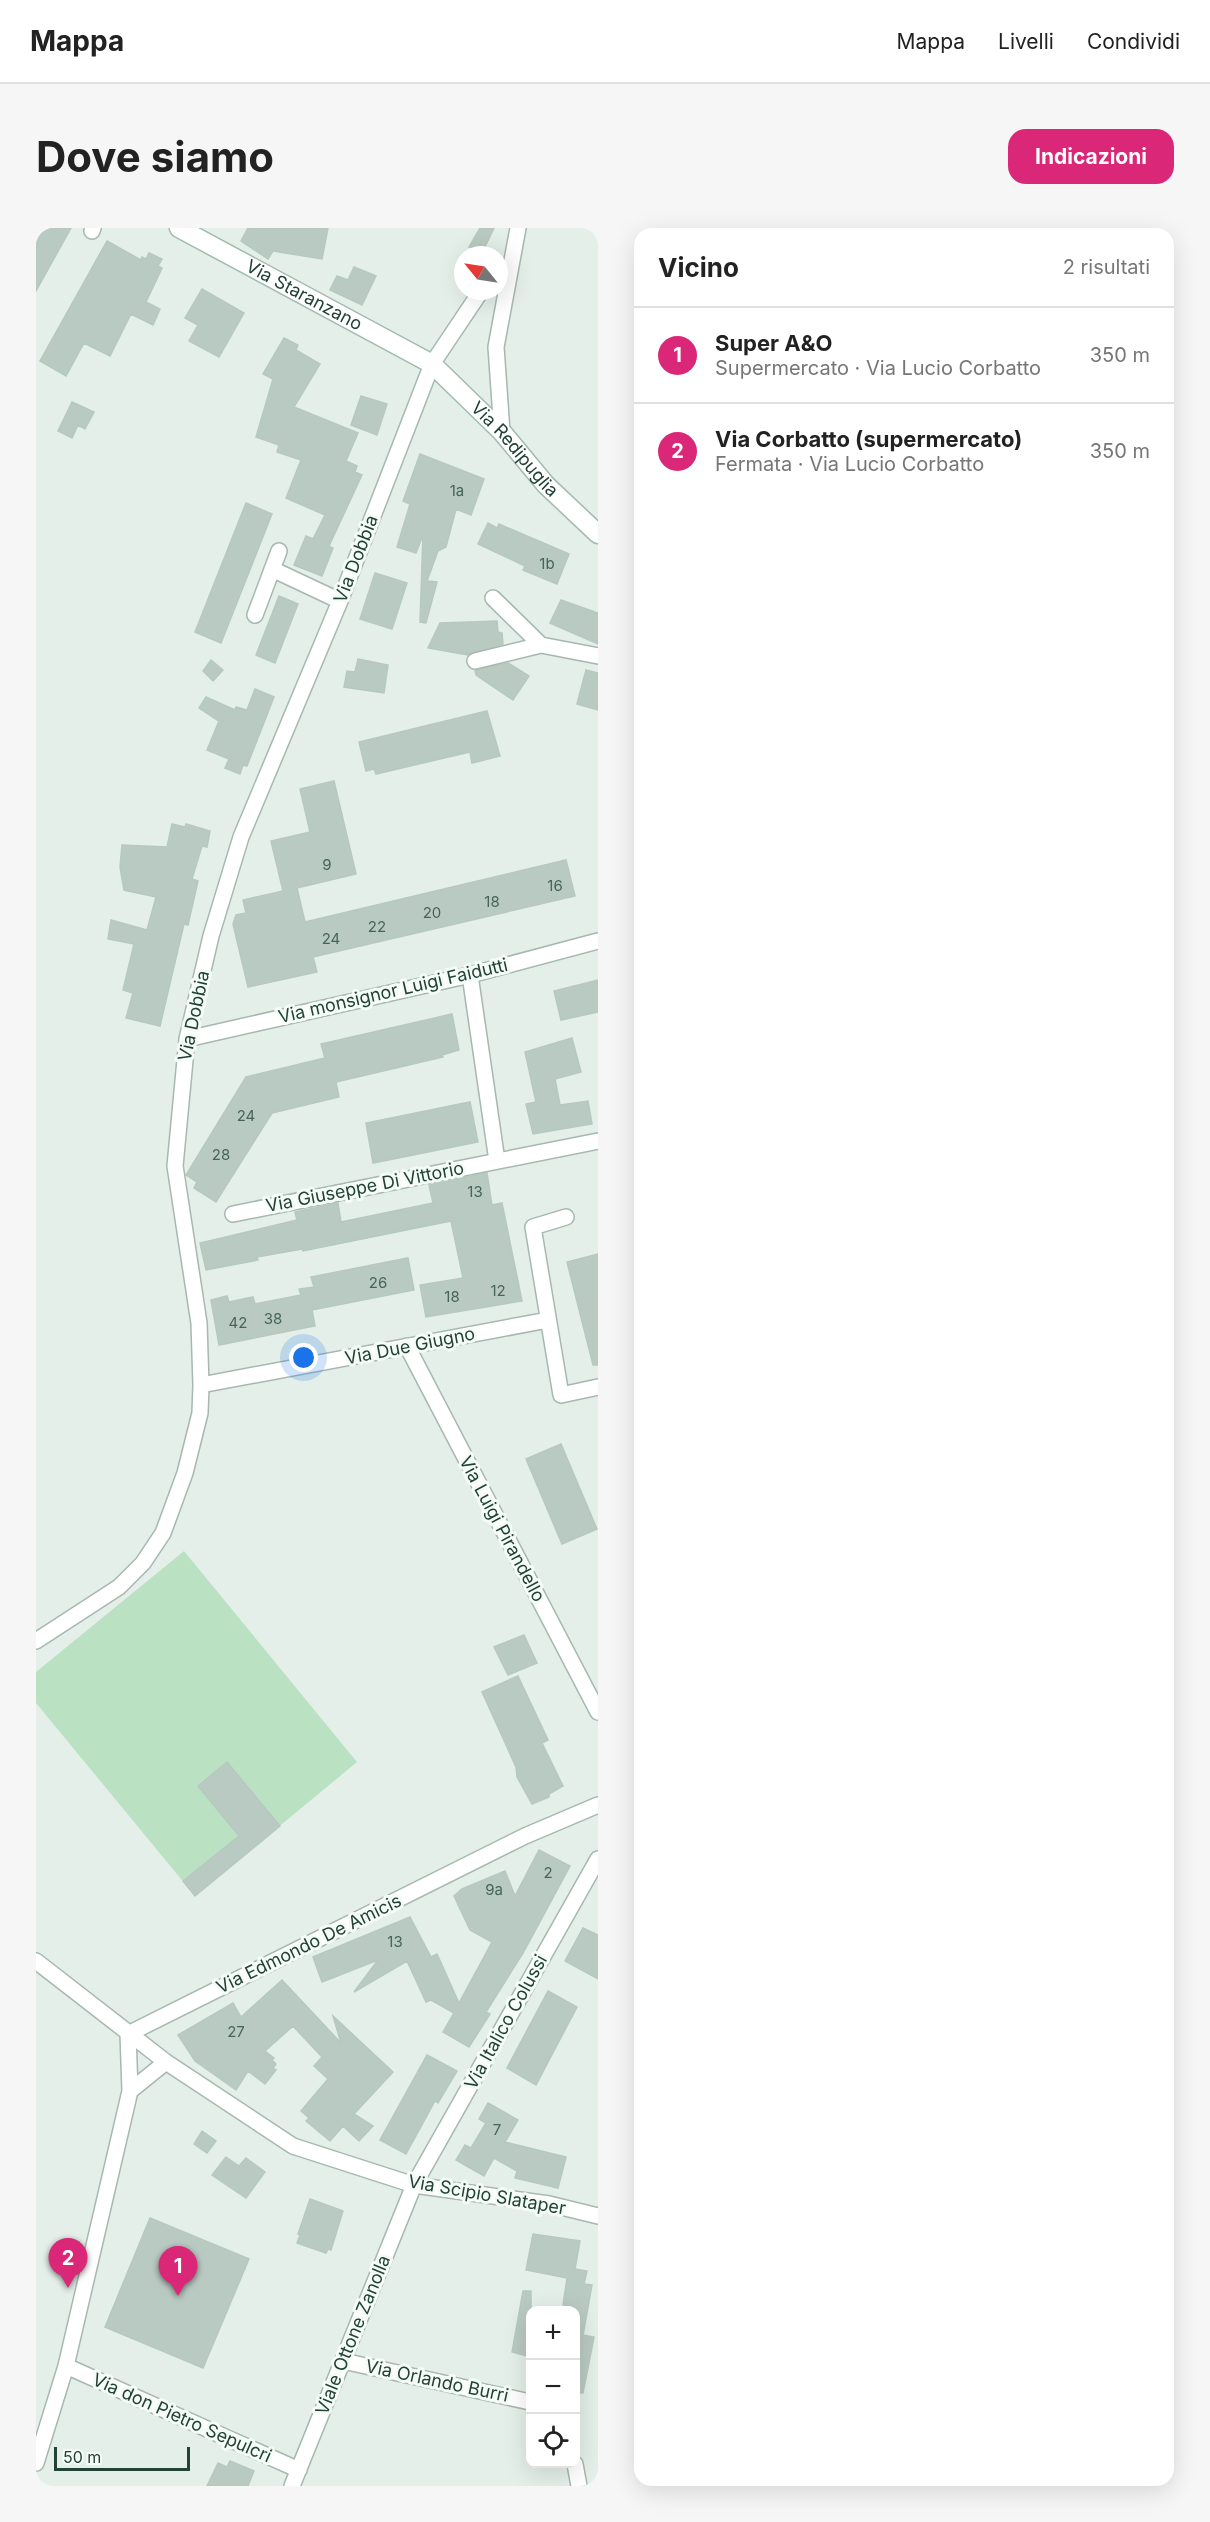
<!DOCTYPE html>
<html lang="it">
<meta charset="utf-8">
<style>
:root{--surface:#fff;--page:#f6f6f6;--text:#222;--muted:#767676;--line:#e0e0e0;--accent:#db2777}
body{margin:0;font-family:Inter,sans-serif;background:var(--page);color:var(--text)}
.controls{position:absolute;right:18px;bottom:18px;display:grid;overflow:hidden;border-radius:12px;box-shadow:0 6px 24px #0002}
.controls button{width:54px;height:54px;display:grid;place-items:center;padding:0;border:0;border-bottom:2px solid var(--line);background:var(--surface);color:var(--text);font:30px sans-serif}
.compass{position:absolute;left:418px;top:18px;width:54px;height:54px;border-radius:50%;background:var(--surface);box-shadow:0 6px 24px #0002;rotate:300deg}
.scale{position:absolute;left:18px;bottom:15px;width:136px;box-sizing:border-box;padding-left:6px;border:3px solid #214237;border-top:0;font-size:16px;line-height:21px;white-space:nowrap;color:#214237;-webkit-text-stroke:4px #f5fbf7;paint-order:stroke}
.you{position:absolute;left:268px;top:1130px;width:21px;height:21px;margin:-15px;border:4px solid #fff;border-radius:50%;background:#1a73e8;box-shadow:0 0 0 9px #1a73e833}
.badge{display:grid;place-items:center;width:39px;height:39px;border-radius:50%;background:var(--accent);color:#fff;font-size:20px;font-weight:700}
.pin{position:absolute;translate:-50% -50px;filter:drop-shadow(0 2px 3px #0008)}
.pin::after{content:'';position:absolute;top:32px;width:21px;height:18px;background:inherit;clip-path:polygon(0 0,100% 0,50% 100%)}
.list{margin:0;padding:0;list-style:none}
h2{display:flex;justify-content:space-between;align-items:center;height:78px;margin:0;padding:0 24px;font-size:26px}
h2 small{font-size:20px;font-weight:400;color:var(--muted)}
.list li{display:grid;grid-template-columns:39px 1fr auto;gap:18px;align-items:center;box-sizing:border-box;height:96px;padding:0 24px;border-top:2px solid var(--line)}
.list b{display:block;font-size:22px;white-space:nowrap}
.list p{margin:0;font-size:20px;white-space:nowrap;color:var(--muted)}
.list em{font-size:20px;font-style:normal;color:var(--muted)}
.icon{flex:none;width:33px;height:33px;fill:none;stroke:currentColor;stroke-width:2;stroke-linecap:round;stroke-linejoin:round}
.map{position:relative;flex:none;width:562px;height:2258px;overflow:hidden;border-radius:18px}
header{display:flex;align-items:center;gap:36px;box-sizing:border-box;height:84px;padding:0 30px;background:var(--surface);border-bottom:2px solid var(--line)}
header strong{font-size:28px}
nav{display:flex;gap:33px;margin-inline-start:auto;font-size:21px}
.intro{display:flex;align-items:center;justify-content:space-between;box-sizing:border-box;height:144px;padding:0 36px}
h1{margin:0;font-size:42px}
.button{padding:15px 27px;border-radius:18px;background:var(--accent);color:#fff;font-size:21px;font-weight:700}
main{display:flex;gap:36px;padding:0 36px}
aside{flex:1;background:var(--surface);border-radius:18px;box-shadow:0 6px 24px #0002}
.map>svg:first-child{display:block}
</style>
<header>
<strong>Mappa</strong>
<nav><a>Mappa</a><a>Livelli</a><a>Condividi</a></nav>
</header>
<div class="intro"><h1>Dove siamo</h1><a class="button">Indicazioni</a></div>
<main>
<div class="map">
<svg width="562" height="2258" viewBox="0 0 562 2258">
<rect width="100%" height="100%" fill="#e4efe9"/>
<path fill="#bbe1c3" d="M 148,1323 L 321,1534 L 159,1668 L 0,1475 L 0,1444 Z"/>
<path fill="#b9cac2" stroke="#b6c9bf" stroke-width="1.5" d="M 5,0 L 35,0 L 0,63 L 0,9 Z
M 212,0 L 292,0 L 286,31 L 237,23 L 232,31 L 205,13 Z
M 444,0 L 458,0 L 447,23 L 433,19 Z
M 71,13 L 105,32 L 106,29 L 110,31 L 113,25 L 126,31 L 122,38 L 126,40 L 110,74 L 124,81 L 117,97 L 95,86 L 74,128 L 48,115 L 30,148 L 4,133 Z
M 318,39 L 340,48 L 326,77 L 294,62 L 301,48 L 312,52 Z
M 166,61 L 208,85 L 183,129 L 153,113 L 162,97 L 149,90 Z
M 248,110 L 262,117 L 260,122 L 284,136 L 258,179 L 322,205 L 310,233 L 321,238 L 319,244 L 326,247 L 293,318 L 297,320 L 286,348 L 258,337 L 270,308 L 277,311 L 289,287 L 250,270 L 265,232 L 241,224 L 243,217 L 220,209 L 237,151 L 227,146 Z
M 325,168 L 351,176 L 341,207 L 315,197 Z
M 36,174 L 58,184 L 49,201 L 42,197 L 36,210 L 22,203 Z
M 384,226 L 448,251 L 435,287 L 420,281 L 410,319 L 402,323 L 391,353 L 401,354 L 390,395 L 384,394 L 387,307 L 380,325 L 361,319 L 374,276 L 367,273 Z
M 210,275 L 236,286 L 185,415 L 159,404 Z
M 452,295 L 461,300 L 463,296 L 533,326 L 521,356 L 487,342 L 489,338 L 442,316 Z
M 339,345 L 371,355 L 356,401 L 324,391 Z
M 243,368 L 262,376 L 239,435 L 220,427 Z
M 525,372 L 562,385 L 562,416 L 514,395 Z
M 461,393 L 462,404 L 466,405 L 467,416 L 432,427 L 392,420 L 404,395 Z
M 322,431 L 352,437 L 348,465 L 308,459 L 311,443 L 319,444 Z
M 175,432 L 187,442 L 177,453 L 167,443 Z
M 472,435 L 493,448 L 477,472 L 440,447 L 439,442 Z
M 550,442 L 562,445 L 562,482 L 541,476 Z
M 219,461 L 238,469 L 211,538 L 207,537 L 204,546 L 189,540 L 193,531 L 171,522 L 183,493 L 163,480 L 170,469 L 199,482 L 200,479 L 211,482 Z
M 451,483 L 464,528 L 436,535 L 434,524 L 340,546 L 338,541 L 330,543 L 323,514 Z
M 298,553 L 320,646 L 261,660 L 269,694 L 530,632 L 539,668 L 277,729 L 281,744 L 212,759 L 197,696 L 200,687 L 210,685 L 207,672 L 247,663 L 235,613 L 274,604 L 264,561 Z
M 136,596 L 149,599 L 150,596 L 174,603 L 171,619 L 166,618 L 156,651 L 162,653 L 152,697 L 148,696 L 124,798 L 90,790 L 97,765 L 87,762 L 98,716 L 72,711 L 75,692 L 111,702 L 120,669 L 88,662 L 84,639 L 86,617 L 131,619 Z
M 562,752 L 562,784 L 525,792 L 518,763 Z
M 416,786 L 423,822 L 406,827 L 407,829 L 300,854 L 303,869 L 236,885 L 180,974 L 158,960 L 161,954 L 150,947 L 210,849 L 289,830 L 285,816 Z
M 536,810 L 545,844 L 519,851 L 524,877 L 552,873 L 556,896 L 497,906 L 490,876 L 500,874 L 489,824 Z
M 434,874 L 442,914 L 337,935 L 330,895 Z
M 451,945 L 456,977 L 466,975 L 486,1073 L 390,1089 L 384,1057 L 427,1050 L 415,993 L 267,1023 L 266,1021 L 221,1029 L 222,1032 L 170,1042 L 164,1015 L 261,992 L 259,984 L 302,975 L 305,994 L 397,975 L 393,957 Z
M 562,1026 L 562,1137 L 557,1137 L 531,1034 Z
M 372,1030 L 378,1062 L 276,1082 L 279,1098 L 183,1117 L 175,1072 L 191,1068 L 193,1074 L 217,1069 L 219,1076 L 265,1067 L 263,1061 L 278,1059 L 275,1049 Z
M 525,1216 L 561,1301 L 526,1316 L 490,1231 Z
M 488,1407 L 501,1435 L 472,1447 L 458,1419 Z
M 482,1448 L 512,1512 L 506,1515 L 527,1558 L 513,1566 L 513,1569 L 496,1576 L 481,1549 L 480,1539 L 446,1464 Z
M 191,1534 L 244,1598 L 159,1668 L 147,1653 L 203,1608 L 162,1558 Z
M 503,1622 L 534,1638 L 487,1725 L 450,1784 L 454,1786 L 433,1819 L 407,1804 L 418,1785 L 395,1772 L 390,1774 L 371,1733 L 318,1764 L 342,1732 L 286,1754 L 277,1729 L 374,1689 L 395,1729 L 401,1726 L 423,1775 L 456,1714 L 434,1702 L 418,1668 L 426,1661 L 469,1643 L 479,1668 Z
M 547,1700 L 562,1707 L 562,1751 L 529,1733 Z
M 246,1752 L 305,1815 L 297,1788 L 357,1844 L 318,1886 L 337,1898 L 323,1913 L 307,1898 L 294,1913 L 270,1893 L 273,1890 L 265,1883 L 292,1851 L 278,1838 L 286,1829 L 257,1798 L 229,1823 L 238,1830 L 236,1832 L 240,1836 L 237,1840 L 240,1842 L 229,1856 L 212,1843 L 200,1862 L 159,1833 L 142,1807 L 197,1775 L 205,1789 Z
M 512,1763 L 541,1779 L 500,1857 L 471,1840 Z
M 391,1827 L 421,1843 L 402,1875 L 399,1873 L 370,1926 L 344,1912 Z
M 452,1875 L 482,1892 L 469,1914 L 530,1929 L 522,1960 L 479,1950 L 481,1943 L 458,1930 L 448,1948 L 420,1932 L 429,1917 L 435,1920 L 450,1895 L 443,1891 Z
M 166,1903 L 180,1913 L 171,1925 L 158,1916 Z
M 190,1929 L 203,1938 L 210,1930 L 229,1944 L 210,1970 L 176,1947 Z
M 274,1971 L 307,1983 L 295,2022 L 292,2021 L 290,2025 L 261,2015 L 264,2007 L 262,2006 Z
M 114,1990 L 213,2031 L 167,2140 L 69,2099 Z
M 497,2006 L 544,2013 L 539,2041 L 551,2043 L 548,2056 L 556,2057 L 547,2107 L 558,2109 L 547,2165 L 540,2165 L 540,2080 L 527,2077 L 531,2050 L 490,2042 Z
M 487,2063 L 495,2063 L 495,2129 L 476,2124 Z
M 194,2233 L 218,2243 L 212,2258 L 171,2258 L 182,2235 L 191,2239 Z"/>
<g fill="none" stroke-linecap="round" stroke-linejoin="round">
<g stroke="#a6b8b0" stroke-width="18">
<path id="street" d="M 56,3 L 57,0
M 466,204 L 460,119 L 482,0
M 236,341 L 304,373
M 457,370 L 505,417
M 219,387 L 243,323
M 439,433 L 505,417 L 562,428
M 434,747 L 461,933
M 151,811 L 434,747 L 562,713
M 197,986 L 562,913
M 530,989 L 497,999 L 525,1167 L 562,1159
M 371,1118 L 562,1484
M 165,1157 L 512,1092
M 0,1413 L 83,1359 L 107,1335 L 127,1305 L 149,1245 L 164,1185 L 165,1157 L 163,1095 L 139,938 L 151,811 L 175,708 L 205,609 L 304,373 L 396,136 L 445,63
M 0,1733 L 130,1834 L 257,1918 L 378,1957 L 513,1976 L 562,1988
M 92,1806 L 489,1608 L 562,1577
M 94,1863 L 130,1834
M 307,2133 L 494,2174
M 30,2138 L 263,2242
M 0,2235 L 30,2138 L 94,1863 L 92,1806
M 539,2236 L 543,2258
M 256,2258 L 378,1957 L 562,1631"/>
</g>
<g stroke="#a1bbb0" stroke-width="21">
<g id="secondary">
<path id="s1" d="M 143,0 L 396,136 L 466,204 L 510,257 L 562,306"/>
</g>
</g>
<use href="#street" stroke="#fff" stroke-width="15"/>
<use href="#secondary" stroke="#fff" stroke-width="18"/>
</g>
<g text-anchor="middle" stroke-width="6" stroke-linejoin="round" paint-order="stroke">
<g font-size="15" fill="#47645a">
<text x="421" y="268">1a</text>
<text x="511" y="341">1b</text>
<text x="291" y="642">9</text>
<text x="519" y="663">16</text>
<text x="456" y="679">18</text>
<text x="396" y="690">20</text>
<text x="341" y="704">22</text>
<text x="295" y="716">24</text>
<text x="210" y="893">24</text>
<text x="185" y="932">28</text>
<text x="439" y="969">13</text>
<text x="342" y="1060">26</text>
<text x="462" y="1068">12</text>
<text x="416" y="1074">18</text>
<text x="237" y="1096">38</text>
<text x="202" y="1100">42</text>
<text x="512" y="1650">2</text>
<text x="458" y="1667">9a</text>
<text x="359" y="1719">13</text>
<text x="200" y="1809">27</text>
<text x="461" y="1907">7</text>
</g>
<g font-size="18" fill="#214237" stroke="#f5fbf7">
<text dy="6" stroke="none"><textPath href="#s1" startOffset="142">Via Staranzano</textPath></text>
<text dy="6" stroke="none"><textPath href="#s1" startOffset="406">Via Redipuglia</textPath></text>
<text transform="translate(320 331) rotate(-69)" y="6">Via Dobbia</text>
<text transform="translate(357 763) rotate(-13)" y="6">Via monsignor Luigi Faidutti</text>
<text transform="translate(158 788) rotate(-78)" y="6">Via Dobbia</text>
<text transform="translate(329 959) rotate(-11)" y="6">Via Giuseppe Di Vittorio</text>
<text transform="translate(374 1118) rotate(-11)" y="6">Via Due Giugno</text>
<text transform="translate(466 1301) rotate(62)" y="6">Via Luigi Pirandello</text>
<text transform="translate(273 1716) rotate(-26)" y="6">Via Edmondo De Amicis</text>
<text transform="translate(470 1794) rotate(-61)" y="6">Via Italico Colussi</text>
<text transform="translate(451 1967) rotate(10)" y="6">Via Scipio Slataper</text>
<text transform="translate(317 2107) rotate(-68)" y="6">Viale Ottone Zanolla</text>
<text transform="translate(401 2153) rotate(12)" y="6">Via Orlando Burri</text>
<text transform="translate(146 2190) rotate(24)" y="6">Via don Pietro Sepulcri</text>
</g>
</g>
</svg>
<div class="controls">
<button>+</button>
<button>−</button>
<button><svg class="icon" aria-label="locate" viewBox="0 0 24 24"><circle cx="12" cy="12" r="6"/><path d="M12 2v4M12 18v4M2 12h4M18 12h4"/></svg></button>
</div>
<svg class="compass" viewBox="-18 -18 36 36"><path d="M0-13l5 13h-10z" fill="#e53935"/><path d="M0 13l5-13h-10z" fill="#767676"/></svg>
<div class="scale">50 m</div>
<div class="you"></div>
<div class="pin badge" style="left:142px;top:2068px">1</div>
<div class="pin badge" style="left:32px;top:2060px">2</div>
</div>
<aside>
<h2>Vicino<small>2 risultati</small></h2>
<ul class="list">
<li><span class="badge">1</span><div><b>Super A&amp;O</b><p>Supermercato · Via Lucio Corbatto</p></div><em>350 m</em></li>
<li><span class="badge">2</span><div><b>Via Corbatto (supermercato)</b><p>Fermata · Via Lucio Corbatto</p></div><em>350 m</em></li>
</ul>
</aside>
</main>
